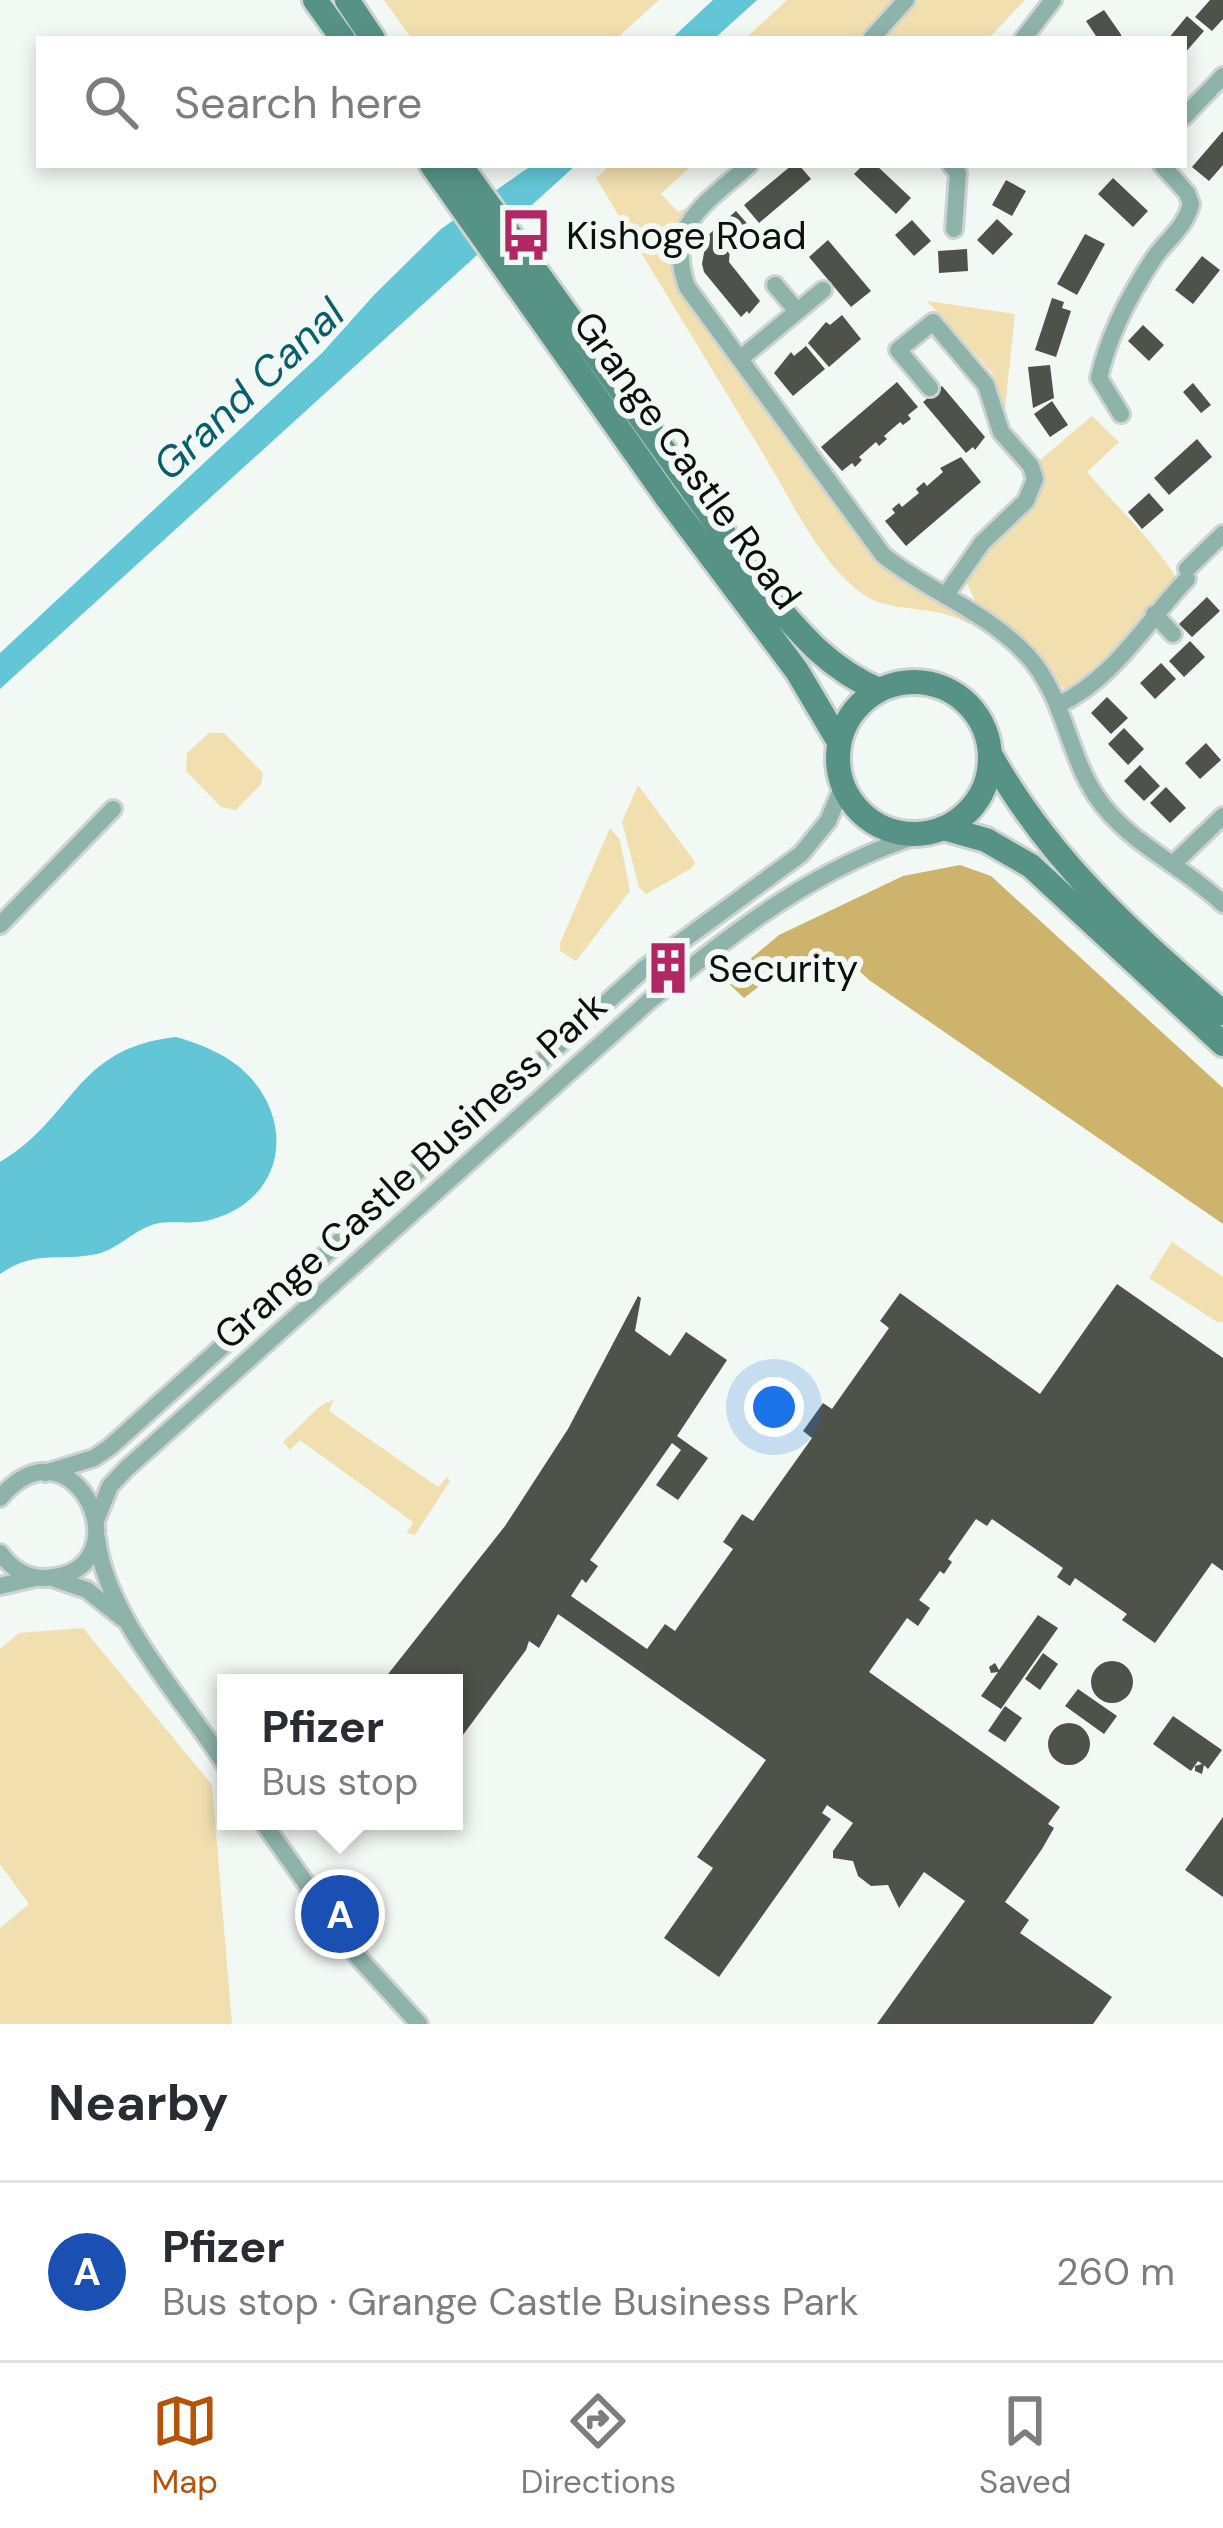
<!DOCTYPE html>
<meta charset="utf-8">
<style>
:root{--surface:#fff;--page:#f7f7f7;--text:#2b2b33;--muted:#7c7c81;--line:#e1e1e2;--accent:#b45309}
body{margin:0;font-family:"DM Sans",sans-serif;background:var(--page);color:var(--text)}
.you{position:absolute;left:774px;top:1407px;width:42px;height:42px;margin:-30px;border:9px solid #fff;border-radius:50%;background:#1a73e8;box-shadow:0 0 0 18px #1a73e833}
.badge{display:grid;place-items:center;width:78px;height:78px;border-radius:50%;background:var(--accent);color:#fff;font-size:39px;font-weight:700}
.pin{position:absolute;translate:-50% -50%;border:6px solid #fff;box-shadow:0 3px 12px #0006}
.popup{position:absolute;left:217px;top:1674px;width:246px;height:156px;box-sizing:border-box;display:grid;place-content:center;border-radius:0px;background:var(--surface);filter:drop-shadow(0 3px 9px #0005);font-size:39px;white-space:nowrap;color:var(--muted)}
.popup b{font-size:45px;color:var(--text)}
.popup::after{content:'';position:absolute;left:50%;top:100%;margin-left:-24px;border:24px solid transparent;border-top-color:var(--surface)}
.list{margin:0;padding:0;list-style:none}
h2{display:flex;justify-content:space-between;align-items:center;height:156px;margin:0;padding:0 48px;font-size:51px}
h2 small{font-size:39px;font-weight:400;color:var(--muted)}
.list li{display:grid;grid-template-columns:78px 1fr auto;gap:36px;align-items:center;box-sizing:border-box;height:180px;padding:0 48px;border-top:3px solid var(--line)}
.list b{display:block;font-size:45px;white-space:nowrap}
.list p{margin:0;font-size:39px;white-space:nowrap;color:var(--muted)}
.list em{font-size:39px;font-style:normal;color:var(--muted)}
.icon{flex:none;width:66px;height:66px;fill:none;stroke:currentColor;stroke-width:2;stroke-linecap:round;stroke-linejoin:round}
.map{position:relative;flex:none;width:1223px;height:2024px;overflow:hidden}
.search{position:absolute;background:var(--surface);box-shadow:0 6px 18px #0003;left:36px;right:36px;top:36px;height:132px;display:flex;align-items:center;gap:30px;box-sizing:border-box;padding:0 42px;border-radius:0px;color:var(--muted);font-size:45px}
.sheet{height:336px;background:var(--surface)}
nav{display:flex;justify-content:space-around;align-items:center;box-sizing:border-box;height:168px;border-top:3px solid var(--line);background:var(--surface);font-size:33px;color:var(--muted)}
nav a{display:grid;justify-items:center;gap:6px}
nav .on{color:var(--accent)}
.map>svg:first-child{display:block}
</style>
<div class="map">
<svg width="1223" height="2024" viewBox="0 0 1223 2024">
<rect width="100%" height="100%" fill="#f2f8f3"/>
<path fill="#f1dfb0" d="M 384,0 L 659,0 L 616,39 L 412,39 Z
M 787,0 L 894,0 L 857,39 L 745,39 Z
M 918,0 L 1025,0 L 988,39 L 885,39 Z
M 610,165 L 692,165 L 661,194 L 678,212 L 688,207 C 669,236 665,262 681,293 L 874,554 L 921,593 L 972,620 L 969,624 C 933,602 888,616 857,590 C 819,559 793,504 768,462 C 711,367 653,273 596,178 Z
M 927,301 L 1015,314 L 1004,417 L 992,373 Z
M 1092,416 L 1119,442 L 1087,472 C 1117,507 1156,543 1178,581 L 1137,620 L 1117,652 L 1074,689 L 1064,689 L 1024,640 L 975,601 L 966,581 C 987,540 1053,512 1039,461 Z
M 209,733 L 224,733 L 263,773 L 261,784 L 236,810 L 221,807 L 186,771 L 187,753 Z
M 638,785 L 695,862 L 692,868 L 646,894 L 639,887 L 622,822 Z
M 610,828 L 620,840 L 630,891 L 576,961 L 560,951 L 560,943 Z
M 1172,1242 L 1223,1277 L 1223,1322 L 1217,1322 L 1149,1278 Z
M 334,1399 L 329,1411 L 438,1487 L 447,1477 L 450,1481 L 415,1535 L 407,1533 L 413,1522 L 300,1440 L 290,1450 L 283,1442 L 319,1407 Z
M 83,1628 L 212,1785 L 232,2024 L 0,2024 L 0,1928 L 29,1904 L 0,1864 L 0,1649 L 19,1633 Z"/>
<path fill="#cdb36c" d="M 960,865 L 991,876 L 1223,1088 L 1223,1224 L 869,980 L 851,963 L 828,962 L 776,973 L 744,998 L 725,980 L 779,935 L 903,876 Z"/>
<path fill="#63c6d7" d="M 713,0 L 757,0 L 714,39 L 671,39 Z
M 532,165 L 576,165 L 0,689 L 0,653 L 322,353 L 374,295 L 441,229 Z
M 176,1037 C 203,1045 229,1055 249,1076 C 297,1128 281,1201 210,1220 C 193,1225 173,1220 155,1224 C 134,1230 118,1249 97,1254 C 58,1262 36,1249 0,1274 L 0,1162 C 75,1118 74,1048 176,1037 Z"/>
<path fill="#4f514b" d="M 1210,0 L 1223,0 L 1223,19 L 1212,31 L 1195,17 Z
M 1104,10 L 1120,33 L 1123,39 L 1098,39 L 1086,21 Z
M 1187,16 L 1204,31 L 1184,54 L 1184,39 L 1168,39 Z
M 1223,131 L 1223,165 L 1209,181 L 1192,167 Z
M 792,165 L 799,165 L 811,179 L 759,223 L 744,205 Z
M 863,165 L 876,165 L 911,198 L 896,214 L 854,174 Z
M 1113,178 L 1148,211 L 1133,227 L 1098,194 Z
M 1006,180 L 1026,191 L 1012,216 L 992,205 Z
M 736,211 L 752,229 L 730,247 L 729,262 L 760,301 L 749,314 L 747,311 L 741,317 L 704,272 L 702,264 L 707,236 Z
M 997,219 L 1013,234 L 993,255 L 977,240 Z
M 912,220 L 931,241 L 914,256 L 895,235 Z
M 1085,234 L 1105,244 L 1077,295 L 1057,284 Z
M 828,240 L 871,291 L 851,307 L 809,257 Z
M 967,249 L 968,271 L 939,273 L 938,251 Z
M 1202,256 L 1220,270 L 1193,304 L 1175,290 Z
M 1052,298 L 1064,302 L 1062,308 L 1071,311 L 1056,357 L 1035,350 Z
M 842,315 L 861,339 L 829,367 L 808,343 L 826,322 L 830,325 Z
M 1143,325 L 1164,345 L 1149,361 L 1128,341 Z
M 806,346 L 825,369 L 793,396 L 774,373 L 791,352 L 794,356 Z
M 1050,365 L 1054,398 L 1033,408 L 1028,367 Z
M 897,382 L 918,407 L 908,415 L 911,419 L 903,425 L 900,422 L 884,436 L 887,439 L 879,446 L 876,442 L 859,457 L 862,460 L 855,467 L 852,463 L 842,471 L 821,447 Z
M 1193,383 L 1211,405 L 1201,413 L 1183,392 Z
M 942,386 L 985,437 L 975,450 L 973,447 L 966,453 L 923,402 Z
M 1052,401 L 1068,425 L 1050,437 L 1034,414 Z
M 1197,439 L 1212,457 L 1169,495 L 1154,478 Z
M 961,457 L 981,482 L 906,546 L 885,521 L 895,513 L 892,509 L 899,503 L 902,507 L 919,493 L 916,489 L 924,482 L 927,486 L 943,472 L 940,468 Z
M 1149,493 L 1164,510 L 1142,529 L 1128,512 Z
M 1207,597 L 1220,611 L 1192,637 L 1179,624 Z
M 1190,641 L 1205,657 L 1184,677 L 1169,661 Z
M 1161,663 L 1176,679 L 1155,699 L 1140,683 Z
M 1107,697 L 1128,718 L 1111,734 L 1091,713 Z
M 1124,728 L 1144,749 L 1128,765 L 1108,744 Z
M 1206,743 L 1221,760 L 1200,779 L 1185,763 Z
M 1140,765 L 1160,786 L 1144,801 L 1124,781 Z
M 1166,787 L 1186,808 L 1170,823 L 1150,803 Z
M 1117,1284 L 1223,1358 L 1223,1571 L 1212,1563 L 1155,1643 L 1122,1620 L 1127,1614 L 1075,1578 L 1070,1586 L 1057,1577 L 1063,1568 L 992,1519 L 987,1526 L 976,1519 L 948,1559 L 952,1562 L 944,1574 L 940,1571 L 919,1600 L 930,1608 L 918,1626 L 907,1618 L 869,1672 L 1060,1807 L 1048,1824 L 1054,1828 L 1042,1849 L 1005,1902 L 1029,1920 L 1020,1933 L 1112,1997 L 1093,2024 L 877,2024 L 965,1901 L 924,1872 L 899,1908 L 888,1885 L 871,1886 L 858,1876 L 853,1861 L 833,1858 L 833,1851 L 853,1823 L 827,1805 L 822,1813 L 831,1819 L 719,1977 L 664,1938 L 713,1868 L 697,1857 L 766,1760 L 558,1614 L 539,1648 L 529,1641 L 526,1650 L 454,1747 L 454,1683 L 381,1683 L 505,1526 L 568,1429 L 638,1296 L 641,1298 L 635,1331 L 670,1356 L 686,1332 L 727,1360 L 677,1436 L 708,1458 L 678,1500 L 656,1485 L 681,1450 L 672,1443 L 590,1560 L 598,1566 L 586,1583 L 582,1579 L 571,1596 L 647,1649 L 665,1624 L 675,1631 L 733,1549 L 723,1542 L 742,1514 L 753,1521 L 812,1438 L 803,1431 L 823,1403 L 832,1409 L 889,1328 L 880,1321 L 900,1293 L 1040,1394 Z
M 1038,1615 L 1058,1628 L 1001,1709 L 981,1696 L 998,1672 L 991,1673 L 989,1667 L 995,1663 L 999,1670 Z
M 1043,1653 L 1058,1664 L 1040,1690 L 1025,1679 Z
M1091 1682a21 21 0 1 1 42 0a21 21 0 1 1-42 0Z
M 1078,1689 L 1117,1716 L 1104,1734 L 1065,1706 Z
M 1005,1706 L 1022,1718 L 1005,1742 L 988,1731 Z
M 1173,1716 L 1222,1750 L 1208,1769 L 1204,1765 L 1202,1774 L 1195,1771 L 1195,1766 L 1202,1764 L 1198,1761 L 1191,1771 L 1153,1744 Z
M1048 1744a21 21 0 1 1 42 0a21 21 0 1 1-42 0Z
M 1223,1817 L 1223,1897 L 1185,1870 Z"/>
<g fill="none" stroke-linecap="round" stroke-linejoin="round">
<g stroke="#cdd3ce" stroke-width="22">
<path id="minor" d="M 871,39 L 906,0
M 1023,39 L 1053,0
M 1184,117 L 1223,76
M 749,165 C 707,203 664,224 687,287 L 883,555 C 929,592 986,611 1027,655 C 1064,695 1067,752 1096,796 C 1128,844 1183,865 1223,904
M 951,165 L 958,173 L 954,229
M 775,285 L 797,311
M 740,359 L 823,290
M 930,388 L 898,350 L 933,322 L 986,385 L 1001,432 L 1031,466 L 1035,479 L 1026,501 L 982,543 L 945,596
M 1121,414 L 1099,378 C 1108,337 1130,294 1154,258 C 1168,238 1185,228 1191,204 L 1187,193 L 1162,165
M 1187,569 L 1223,534
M 1154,614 L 1173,634
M 1058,705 C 1115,678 1145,623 1187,579
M 1173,864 L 1223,816
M 0,925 L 113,809
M 45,1473 L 94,1458 L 110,1447 L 645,968 L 801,854 L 828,821 L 843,786
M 0,1498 C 74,1410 148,1571 47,1578 C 27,1579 11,1568 0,1553
M 97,1518 L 110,1486 L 126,1469 L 648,1002 C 732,933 818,865 923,834
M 97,1538 C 106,1618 183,1698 226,1766
M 52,1578 L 87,1590 L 122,1618
M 0,1586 L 35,1578
M 262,1821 L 358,1957 L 419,2024"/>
</g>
<g stroke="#cdd3ce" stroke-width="30">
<path id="secondary" d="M 315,0 L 343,39
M 347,0 L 373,39
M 432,165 L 668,499 L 797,671 L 839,742
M 460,165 L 769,597 C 802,636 831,670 879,690
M838 758a76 76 0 1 1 152 0a76 76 0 1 1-152 0Z
M 991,756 C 1052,864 1131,932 1223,1013
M 943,828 L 986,840 L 1031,866 L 1223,1044"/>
</g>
<use href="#minor" stroke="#8db3ab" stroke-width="16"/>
<use href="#secondary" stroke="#579286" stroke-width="24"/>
</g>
<defs>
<g id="bus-bare" transform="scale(4.14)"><path d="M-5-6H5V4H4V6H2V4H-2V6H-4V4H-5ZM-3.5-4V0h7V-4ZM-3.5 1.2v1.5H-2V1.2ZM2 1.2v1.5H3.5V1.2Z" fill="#b12764" stroke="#f2f8f3" stroke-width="2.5" paint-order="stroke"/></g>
<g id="building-bare" transform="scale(4.14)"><path d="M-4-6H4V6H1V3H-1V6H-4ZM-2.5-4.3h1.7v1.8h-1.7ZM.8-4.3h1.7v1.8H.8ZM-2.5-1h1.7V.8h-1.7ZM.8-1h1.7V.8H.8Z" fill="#b12764" stroke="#f2f8f3" stroke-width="2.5" paint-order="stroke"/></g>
</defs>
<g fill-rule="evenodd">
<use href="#bus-bare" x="526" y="235"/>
<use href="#building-bare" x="668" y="968"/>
</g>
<g text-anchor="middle" stroke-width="12" stroke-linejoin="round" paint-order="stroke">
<g font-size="39" fill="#0d0f0d" stroke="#f2f8f3" text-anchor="start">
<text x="566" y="249">Kishoge Road</text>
<text x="708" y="982">Security</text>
</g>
<g font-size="39" fill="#0d0f0d" stroke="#f2f8f3">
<text transform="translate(688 460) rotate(54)" y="14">Grange Castle Road</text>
<text transform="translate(410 1170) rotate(-42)" y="14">Grange Castle Business Park</text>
</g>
<g font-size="42" font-style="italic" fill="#085f6b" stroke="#f2f8f3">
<text transform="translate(248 389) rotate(-43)" y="15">Grand Canal</text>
</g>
</g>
</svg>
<div class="you"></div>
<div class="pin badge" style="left:340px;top:1914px;background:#1a4fb4">A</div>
<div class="popup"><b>Pfizer</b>Bus stop</div>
<div class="search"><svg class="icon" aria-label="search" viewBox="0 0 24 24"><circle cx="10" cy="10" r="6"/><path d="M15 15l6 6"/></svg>Search here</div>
</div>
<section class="sheet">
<h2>Nearby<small></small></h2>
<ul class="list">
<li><span class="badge" style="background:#1a4fb4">A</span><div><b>Pfizer</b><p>Bus stop · Grange Castle Business Park</p></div><em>260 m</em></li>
</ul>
</section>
<nav>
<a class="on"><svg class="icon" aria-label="map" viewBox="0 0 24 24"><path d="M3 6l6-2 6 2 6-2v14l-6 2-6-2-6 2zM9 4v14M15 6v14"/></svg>Map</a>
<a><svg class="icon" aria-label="directions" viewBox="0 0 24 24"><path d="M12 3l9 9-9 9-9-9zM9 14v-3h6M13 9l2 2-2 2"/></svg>Directions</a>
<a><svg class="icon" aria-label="saved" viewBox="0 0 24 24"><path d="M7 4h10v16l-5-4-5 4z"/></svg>Saved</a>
</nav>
